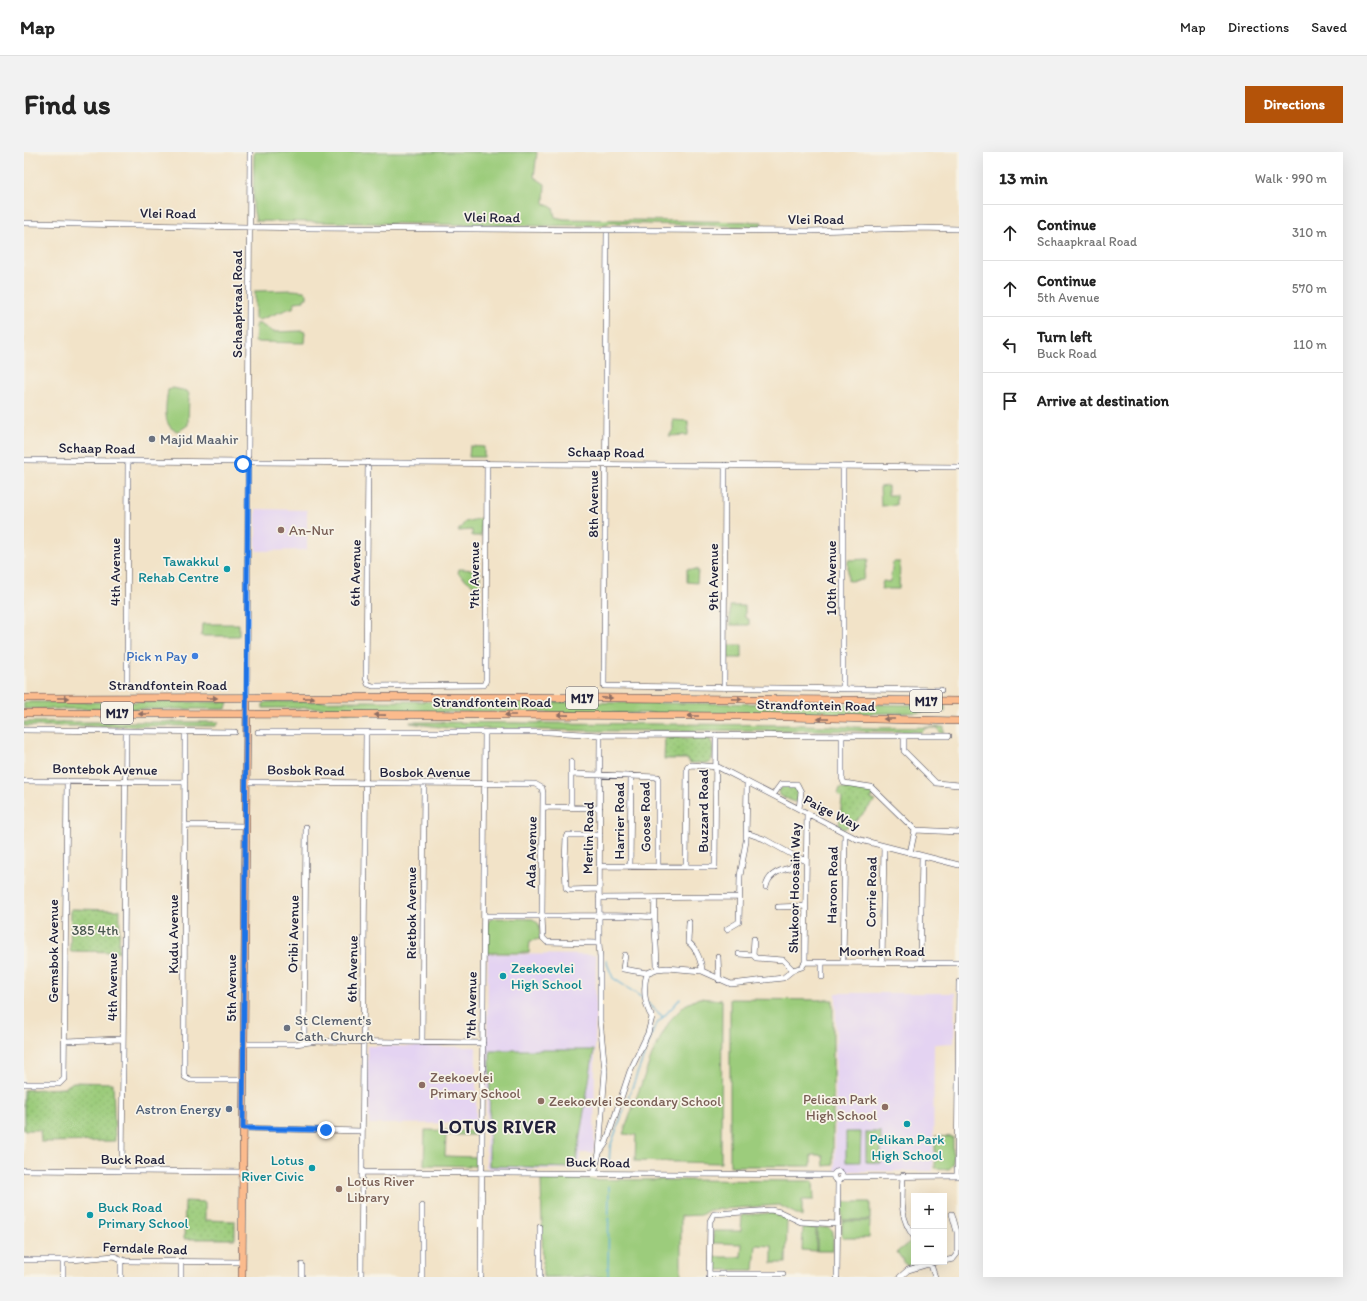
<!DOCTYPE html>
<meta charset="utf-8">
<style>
:root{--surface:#fff;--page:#f2f2f2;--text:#222;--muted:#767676;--line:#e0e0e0;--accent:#b45309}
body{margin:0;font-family:Itim,sans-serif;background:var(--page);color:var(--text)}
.controls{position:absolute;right:12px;bottom:12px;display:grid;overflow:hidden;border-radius:0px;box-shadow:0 4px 16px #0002}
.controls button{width:36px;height:36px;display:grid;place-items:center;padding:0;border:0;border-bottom:1px solid var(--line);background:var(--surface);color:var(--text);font:20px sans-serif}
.stop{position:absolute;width:12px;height:12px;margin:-9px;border:3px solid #1a73e8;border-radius:50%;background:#fff}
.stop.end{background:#1a73e8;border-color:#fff;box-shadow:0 1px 4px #0008}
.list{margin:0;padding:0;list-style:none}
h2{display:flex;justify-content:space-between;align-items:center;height:52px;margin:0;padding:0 16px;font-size:17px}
h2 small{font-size:13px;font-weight:400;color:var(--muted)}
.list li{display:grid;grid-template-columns:26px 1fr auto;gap:12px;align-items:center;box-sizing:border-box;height:56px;padding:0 16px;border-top:1px solid var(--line)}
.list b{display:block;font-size:15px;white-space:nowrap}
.list p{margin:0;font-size:13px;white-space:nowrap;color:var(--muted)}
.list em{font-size:13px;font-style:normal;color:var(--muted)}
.icon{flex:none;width:22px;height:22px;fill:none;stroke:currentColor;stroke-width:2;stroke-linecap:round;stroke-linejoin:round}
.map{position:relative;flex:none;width:935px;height:1125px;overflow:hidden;border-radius:0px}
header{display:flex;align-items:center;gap:24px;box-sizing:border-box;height:56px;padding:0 20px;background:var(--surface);border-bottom:1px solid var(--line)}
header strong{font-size:19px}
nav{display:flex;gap:22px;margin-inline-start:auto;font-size:14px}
.intro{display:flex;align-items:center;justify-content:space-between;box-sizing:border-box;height:96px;padding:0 24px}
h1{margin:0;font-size:28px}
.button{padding:10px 18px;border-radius:0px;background:var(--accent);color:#fff;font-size:14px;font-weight:700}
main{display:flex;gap:24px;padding:0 24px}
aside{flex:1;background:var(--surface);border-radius:0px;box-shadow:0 4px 16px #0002}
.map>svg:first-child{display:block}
</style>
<header>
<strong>Map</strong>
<nav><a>Map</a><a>Directions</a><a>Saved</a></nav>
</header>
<div class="intro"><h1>Find us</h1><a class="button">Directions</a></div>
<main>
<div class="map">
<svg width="935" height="1125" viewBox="0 0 935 1125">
<defs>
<pattern id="park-dots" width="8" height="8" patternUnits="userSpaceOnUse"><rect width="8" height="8" fill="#9ccc7b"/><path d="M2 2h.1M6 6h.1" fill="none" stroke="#86af6b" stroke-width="1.8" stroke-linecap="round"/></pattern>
</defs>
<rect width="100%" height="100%" fill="#f7f3e8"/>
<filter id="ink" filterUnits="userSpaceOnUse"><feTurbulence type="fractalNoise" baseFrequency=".025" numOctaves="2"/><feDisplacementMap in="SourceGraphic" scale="8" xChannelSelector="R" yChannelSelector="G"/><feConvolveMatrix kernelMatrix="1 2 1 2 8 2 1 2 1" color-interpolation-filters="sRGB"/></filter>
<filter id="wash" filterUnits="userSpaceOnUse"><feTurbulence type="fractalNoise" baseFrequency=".012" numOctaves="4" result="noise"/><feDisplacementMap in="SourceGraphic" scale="16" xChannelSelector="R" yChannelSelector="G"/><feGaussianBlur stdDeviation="0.9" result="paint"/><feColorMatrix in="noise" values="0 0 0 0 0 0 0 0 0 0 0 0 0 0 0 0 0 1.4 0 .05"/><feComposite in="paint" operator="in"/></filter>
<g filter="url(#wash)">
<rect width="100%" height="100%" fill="#f2e3c8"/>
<path fill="#e4d3f2" d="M 232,357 L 283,358 L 283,398 L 232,399 Z
M 464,802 L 572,803 L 570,1001 L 556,1001 L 556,1017 L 465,1017 L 462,1014 Z
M 812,841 L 931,841 L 930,891 L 910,892 L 909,1019 L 811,1019 Z
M 343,894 L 452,895 L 452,971 L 345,972 Z"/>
<path fill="#9ccc7b" stroke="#5f775b" d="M 230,0 L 513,0 L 510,25 L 521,32 L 520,51 L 529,56 L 531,65 L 540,67 L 738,70 L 736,75 L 588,71 L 577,73 L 519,74 L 232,69 L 229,56 Z
M 268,138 L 280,139 L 283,142 L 283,146 L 280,147 L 280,149 L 271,150 L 269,156 L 267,156 L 235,168 L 231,167 L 231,139 Z
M 232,172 L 236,172 L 249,180 L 278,179 L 281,180 L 280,191 L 231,190 Z
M 149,236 L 163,239 L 165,242 L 164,273 L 155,279 C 137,278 142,251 144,238 Z
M 649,268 L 664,269 L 664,283 L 645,284 L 649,278 Z
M 446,294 L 460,295 L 460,305 L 445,305 Z
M 864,334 L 864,343 L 872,343 L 872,353 L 857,354 L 856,335 Z
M 457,366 L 457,384 L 448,384 L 448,378 L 434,379 L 441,370 Z
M 844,407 L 839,428 L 824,429 L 824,408 Z
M 869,410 L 876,410 L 875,437 L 857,437 L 859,429 L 866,430 Z
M 435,417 L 456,418 L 456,435 C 448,434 441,427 434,421 Z
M 663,417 L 674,418 L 673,431 L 663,430 Z
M 706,454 L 721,454 L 721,466 L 725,467 L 725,473 L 706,473 Z
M 178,472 L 215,472 L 215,484 L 177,484 Z
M 704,493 L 718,493 L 718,506 L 704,506 Z
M 345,549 L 907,553 L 921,554 L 921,560 L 820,562 L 322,560 L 300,556 L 239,556 L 239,552 L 243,550 Z
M 0,550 L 204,550 L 202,557 L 0,557 Z
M 0,570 L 195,570 L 192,574 L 0,574 Z
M 386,570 L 779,573 L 853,576 L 920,575 L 920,581 L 916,581 L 914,576 L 902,576 L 898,580 L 777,578 L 570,579 L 424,576 L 386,571 Z
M 467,766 L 509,767 L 515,772 L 516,787 L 506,789 L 505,801 L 463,801 L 463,772 Z
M 675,846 L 698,848 L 697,1011 L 611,1009 L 612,983 L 599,982 L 628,903 L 639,881 L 647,867 L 661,853 Z
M 706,847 L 809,848 L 809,1013 L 800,1014 L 799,1003 L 787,1003 L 787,1014 L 706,1014 Z
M 466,898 L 570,898 L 553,1002 L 552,1016 L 465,1014 Z
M 401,978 L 454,979 L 454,983 L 422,983 L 421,1004 L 452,1005 L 452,1014 L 400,1013 Z
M 822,980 L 837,980 L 836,1010 L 822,1010 Z
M 842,980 L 857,980 L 857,1011 L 842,1010 Z
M 911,984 L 929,985 L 929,1013 L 925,1017 L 911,1016 Z
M 517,1027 L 789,1029 L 790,1048 L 778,1048 L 778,1065 L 755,1053 L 685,1058 L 677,1063 L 657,1064 L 657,1125 L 519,1125 Z
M 818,1050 L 846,1050 L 846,1068 L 818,1068 Z
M 747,1061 L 763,1067 L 762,1111 L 748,1111 L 748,1094 L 732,1093 L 730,1118 L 693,1118 L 690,1117 L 688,1105 L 717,1105 L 718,1092 L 689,1091 L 689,1079 L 717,1079 L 718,1063 Z
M 818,1069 L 846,1069 L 845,1086 L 818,1086 Z
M 793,1075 L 805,1076 L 809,1080 L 809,1099 L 793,1099 Z
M 779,1076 L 792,1076 L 792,1099 L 778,1098 Z
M 888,1088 L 890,1090 L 890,1110 L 898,1110 L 883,1114 L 873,1100 Z"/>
<path fill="url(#park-dots)" stroke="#5f775b" d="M 641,585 L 686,587 C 690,594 690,604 686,611 L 666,611 L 663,607 L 640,607 Z
M 760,633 L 771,634 L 774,638 L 774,649 L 770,650 L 755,643 L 754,639 Z
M 816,636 L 843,637 L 850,641 L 847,647 L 851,649 L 833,668 L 820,677 L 815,674 L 818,646 L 814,642 Z
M 47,757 L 96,758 L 95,800 L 46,799 Z
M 49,930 L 89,931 L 91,989 L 17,990 L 16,978 L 0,978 L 0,938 L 40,936 Z
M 161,1049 L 181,1050 L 181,1068 L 211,1069 L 211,1087 L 160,1087 Z"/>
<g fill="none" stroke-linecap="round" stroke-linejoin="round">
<path stroke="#53abd0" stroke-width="1.5" d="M 582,809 L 589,826 L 620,847
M 623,850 L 639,865
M 585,1013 L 586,995 L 631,874 L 656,847
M 584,1125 L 585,1034"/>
</g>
</g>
<g filter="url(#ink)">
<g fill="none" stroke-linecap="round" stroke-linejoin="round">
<g stroke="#413f50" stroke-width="6">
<path id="minor" d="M 0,71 L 287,76 L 785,79 L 897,76 L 935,77
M 583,78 L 580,534 L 917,538
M 224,304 L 226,0
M 0,308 L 219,310
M 229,310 L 935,315
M 344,310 L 342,526 L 344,532 L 349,534 L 460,533 L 462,528 L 463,311
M 103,532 L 104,309
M 700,536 L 701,313
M 819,537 L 819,314
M 223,546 L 224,314
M 0,578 L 211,580
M 161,580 L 160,922 L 161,925 L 167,928 L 219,928
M 234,580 L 524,580 L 576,583 L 925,584
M 818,583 L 818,626 L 820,631 L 847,635 L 891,678 L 935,680
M 880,584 L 880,599 L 912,631 L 935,633
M 547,622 L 634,625 L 634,715
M 0,629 L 161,630
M 222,630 L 511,632 L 518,636 L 519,641 L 518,764 L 460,764
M 749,643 L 757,632 L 773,632 L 777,640 L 775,657
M 519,655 L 576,656
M 547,655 L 547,610
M 161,673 L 221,674
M 723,681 L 740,687 L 774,706 L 781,708
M 886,701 L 891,678
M 575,714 L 691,715 L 692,583
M 606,715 L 607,623
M 662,715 L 663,617 L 664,614 L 668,613 L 694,615 L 833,687 L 935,713
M 742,735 C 744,723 755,718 766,716 L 774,706
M 575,737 L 545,738 L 542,736 L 541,711 L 542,685 L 544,683 L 576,683
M 575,746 L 715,745
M 631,746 C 629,770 633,793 633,817
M 754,755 L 781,754
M 665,770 L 664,790 C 672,795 678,811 678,819
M 703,777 L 715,770 L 716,724 L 722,689 L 723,630
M 575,791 L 523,790 L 519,786 L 518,764 C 555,764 592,762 629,765
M 715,802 L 729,803 L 732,806 L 759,808 L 769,818
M 601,803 L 599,817 L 623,821
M 729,803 L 730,787
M 694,805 L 695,828
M 781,810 L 935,811
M 798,810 L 798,825
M 819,810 L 821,681
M 858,810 L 860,694
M 896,811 L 898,704
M 41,889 L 99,887
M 280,890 L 282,675
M 398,891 L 400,632
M 219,892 L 271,892 L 294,889 L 459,891
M 0,932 L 35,932 L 40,927 L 43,629
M 219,976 L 338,979
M 575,1001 L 582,991 L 606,919 L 624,881 L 628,865 C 620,853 619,835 623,821 L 633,817 L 643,816 L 678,819 L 707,832 L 759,826 L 769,818 L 778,815 L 781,810 L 783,661
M 0,1018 L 219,1020
M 98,1019 L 102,580
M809.5 1024a4.5 4.5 0 1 1 9 0a4.5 4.5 0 1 1-9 0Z
M 338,1020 L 810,1023
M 570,1022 L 575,1001 L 581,919 L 576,868 L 576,806 L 575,791 L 576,583
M 879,1023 C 878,1047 875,1065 890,1085
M 933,1024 L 935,830
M 819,1025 L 935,1024
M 0,1108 L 48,1108 L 90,1104 L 102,1109 L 218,1110
M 920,1109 L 929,1107 L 933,1102 L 933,1080 L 928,1062
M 906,1110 L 911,1125
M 685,1122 L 759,1122
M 39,1125 L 39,1109
M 97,1125 L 97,1108
M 157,1125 L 157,1109
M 278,1125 L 278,1113
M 337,1125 L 342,581
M 398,1125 L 398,1054
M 457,1125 L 461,580
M 516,1125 L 516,1075
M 685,1125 L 686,1069 L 690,1062 L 747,1058 L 756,1060 L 777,1070 L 814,1072
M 813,1125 L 814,1029
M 876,1125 L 884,1118 L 911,1110"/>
</g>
<g stroke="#413f50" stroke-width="8">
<path id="major" d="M 0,546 L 484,545 L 935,549
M 0,561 L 717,564 L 935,569
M 218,1125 L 223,546"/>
</g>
<use href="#minor" stroke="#fff" stroke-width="5"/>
<use href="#major" stroke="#fbbb8d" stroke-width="7"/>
</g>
<defs><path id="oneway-solid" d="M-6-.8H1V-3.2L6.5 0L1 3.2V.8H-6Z"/></defs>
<g fill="#8e6e64">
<use href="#oneway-solid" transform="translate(39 546)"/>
<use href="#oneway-solid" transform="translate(188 546)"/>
<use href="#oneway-solid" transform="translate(285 546) rotate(-1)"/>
<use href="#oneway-solid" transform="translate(583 546) rotate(1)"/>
<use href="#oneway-solid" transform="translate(713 547) rotate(1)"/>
<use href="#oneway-solid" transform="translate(120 562) rotate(-180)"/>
<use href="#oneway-solid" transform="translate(356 563) rotate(-179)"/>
<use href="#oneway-solid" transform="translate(486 563) rotate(180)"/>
<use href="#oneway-solid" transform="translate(539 563) rotate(-179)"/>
<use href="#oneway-solid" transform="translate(669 564) rotate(-180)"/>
<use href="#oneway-solid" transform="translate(799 567) rotate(-179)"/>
<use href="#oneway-solid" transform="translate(865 567) rotate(-180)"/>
</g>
</g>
<g fill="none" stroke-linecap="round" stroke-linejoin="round" filter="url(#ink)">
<path stroke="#1a73e8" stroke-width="5" d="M 219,312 L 224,314 L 219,976 L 302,978"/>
</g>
<g fill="#6b7280" stroke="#f7f3e8" stroke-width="1.5">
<circle cx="128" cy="287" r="4"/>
<circle cx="263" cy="876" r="4"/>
</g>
<g fill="#8d6e63" stroke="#f7f3e8" stroke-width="1.5">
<circle cx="257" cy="378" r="4"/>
<circle cx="398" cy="933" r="4"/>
<circle cx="517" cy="949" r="4"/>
<circle cx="861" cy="955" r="4"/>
<circle cx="315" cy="1037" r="4"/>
</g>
<g fill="#0f9aa8" stroke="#f7f3e8" stroke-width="1.5">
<circle cx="203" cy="417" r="4"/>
<circle cx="479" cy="824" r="4"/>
<circle cx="883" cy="972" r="4"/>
<circle cx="288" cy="1016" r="4"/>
<circle cx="66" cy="1063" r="4"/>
</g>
<circle fill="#3f7fe0" stroke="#f7f3e8" stroke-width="1.5" cx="171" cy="504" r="4"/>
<circle fill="#5c6f8a" stroke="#f7f3e8" stroke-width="1.5" cx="205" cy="957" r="4"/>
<g text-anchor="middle" stroke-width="3.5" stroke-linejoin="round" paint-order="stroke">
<g fill="#f7f3e8" stroke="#62616f" stroke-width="1">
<rect x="542" y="535" width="32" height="22" rx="3"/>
<rect x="886" y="538" width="32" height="22" rx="3"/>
<rect x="77" y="550" width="32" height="22" rx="3"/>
</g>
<g font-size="13" font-weight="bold" fill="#22223b">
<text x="558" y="551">M17</text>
<text x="902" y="554">M17</text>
<text x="93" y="566">M17</text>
</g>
<g font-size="14" fill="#22223b" stroke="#f7f3e8">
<text transform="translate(144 61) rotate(1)" y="5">Vlei Road</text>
<text transform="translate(468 65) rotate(1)" y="5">Vlei Road</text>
<text x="792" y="72">Vlei Road</text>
<text transform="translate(213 152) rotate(-90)" y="5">Schaapkraal Road</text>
<text transform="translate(73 296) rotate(1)" y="5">Schaap Road</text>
<text transform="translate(582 300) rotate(1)" y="5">Schaap Road</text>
<text transform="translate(569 352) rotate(-90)" y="5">8th Avenue</text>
<text transform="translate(91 420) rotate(-90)" y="5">4th Avenue</text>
<text transform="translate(331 421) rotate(-89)" y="5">6th Avenue</text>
<text transform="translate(450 423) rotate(-90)" y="5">7th Avenue</text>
<text transform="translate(689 425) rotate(-90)" y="5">9th Avenue</text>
<text transform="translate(807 426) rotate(-90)" y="5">10th Avenue</text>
<text x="144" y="538">Strandfontein Road</text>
<text x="468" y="555">Strandfontein Road</text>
<text transform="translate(792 553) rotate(1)" y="5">Strandfontein Road</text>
<text transform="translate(81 617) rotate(1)" y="5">Bontebok Avenue</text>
<text transform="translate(282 618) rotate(1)" y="5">Bosbok Road</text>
<text x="401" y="625">Bosbok Avenue</text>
<text transform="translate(679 659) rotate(-90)" y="5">Buzzard Road</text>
<text transform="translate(808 660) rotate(27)" y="5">Paige Way</text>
<text transform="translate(621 665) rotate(-91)" y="5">Goose Road</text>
<text transform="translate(595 669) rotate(-90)" y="5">Harrier Road</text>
<text transform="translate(564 686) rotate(-89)" y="5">Merlin Road</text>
<text transform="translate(507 700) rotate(-89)" y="5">Ada Avenue</text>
<text transform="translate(808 733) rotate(-89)" y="5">Haroon Road</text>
<text transform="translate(770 736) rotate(-89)" y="5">Shukoor Hoosain Way</text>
<text transform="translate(847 740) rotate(-89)" y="5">Corrie Road</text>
<text transform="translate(387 761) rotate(-90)" y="5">Rietbok Avenue</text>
<text transform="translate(149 782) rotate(-90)" y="5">Kudu Avenue</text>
<text transform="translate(269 782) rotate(-89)" y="5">Oribi Avenue</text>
<text transform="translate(29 799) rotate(-90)" y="5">Gemsbok Avenue</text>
<text x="858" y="804">Moorhen Road</text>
<text transform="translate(328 817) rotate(-89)" y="5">6th Avenue</text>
<text transform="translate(88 835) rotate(-90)" y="5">4th Avenue</text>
<text transform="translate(207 836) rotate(-90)" y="5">5th Avenue</text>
<text transform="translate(447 853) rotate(-89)" y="5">7th Avenue</text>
<text x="109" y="1012">Buck Road</text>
<text transform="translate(574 1010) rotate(1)" y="5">Buck Road</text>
<text transform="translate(121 1096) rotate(2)" y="5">Ferndale Road</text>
</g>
<g font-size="14" fill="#5b616d" stroke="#f7f3e8" text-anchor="start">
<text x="136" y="292">Majid Maahir</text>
<text x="271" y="873">St Clement's<tspan x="271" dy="16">Cath. Church</tspan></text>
</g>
<g font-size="14" fill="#785e54" stroke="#f7f3e8" text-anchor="start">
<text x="265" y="383">An-Nur</text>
<text x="406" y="930">Zeekoevlei<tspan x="406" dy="16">Primary School</tspan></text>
<text x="853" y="952" text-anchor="end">Pelican Park<tspan x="853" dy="16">High School</tspan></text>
<text x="525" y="954">Zeekoevlei Secondary School</text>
<text x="323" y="1034">Lotus River<tspan x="323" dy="16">Library</tspan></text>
</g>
<g font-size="14" fill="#0d838f" stroke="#f7f3e8" text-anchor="end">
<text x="195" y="414">Tawakkul<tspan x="195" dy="16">Rehab Centre</tspan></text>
<text x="487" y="821" text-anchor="start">Zeekoevlei<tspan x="487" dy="16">High School</tspan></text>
<text x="883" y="992" text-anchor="middle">Pelikan Park<tspan x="883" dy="16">High School</tspan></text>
<text x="280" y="1013">Lotus<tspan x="280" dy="16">River Civic</tspan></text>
<text x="74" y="1060" text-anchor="start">Buck Road<tspan x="74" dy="16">Primary School</tspan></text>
</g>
<g font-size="14" fill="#366cbe" stroke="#f7f3e8" text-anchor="end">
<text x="163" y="509">Pick n Pay</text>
</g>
<g font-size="14" fill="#47554e" stroke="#f7f3e8">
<text x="71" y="783">385 4th</text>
</g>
<g font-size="14" fill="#4e5e75" stroke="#f7f3e8" text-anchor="end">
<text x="197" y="962">Astron Energy</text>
</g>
<g font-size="18" font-weight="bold" letter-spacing="1" fill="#22223b" stroke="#f7f3e8">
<text x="474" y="981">LOTUS RIVER</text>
</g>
</g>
</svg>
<div class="controls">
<button>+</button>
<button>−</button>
</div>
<div class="stop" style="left:219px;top:312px"></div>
<div class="stop end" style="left:302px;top:978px"></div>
</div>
<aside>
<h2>13 min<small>Walk · 990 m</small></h2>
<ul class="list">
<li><svg class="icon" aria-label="ahead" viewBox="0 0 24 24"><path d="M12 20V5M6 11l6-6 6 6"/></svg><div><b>Continue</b><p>Schaapkraal Road</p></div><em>310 m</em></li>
<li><svg class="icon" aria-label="ahead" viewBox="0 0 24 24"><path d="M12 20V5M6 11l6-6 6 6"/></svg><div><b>Continue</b><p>5th Avenue</p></div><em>570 m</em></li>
<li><svg class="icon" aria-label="left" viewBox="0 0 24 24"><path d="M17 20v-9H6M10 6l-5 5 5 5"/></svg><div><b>Turn left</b><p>Buck Road</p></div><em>110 m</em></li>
<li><svg class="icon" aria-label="arrive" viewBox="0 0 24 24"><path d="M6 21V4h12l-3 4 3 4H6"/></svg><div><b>Arrive at destination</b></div></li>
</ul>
</aside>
</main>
